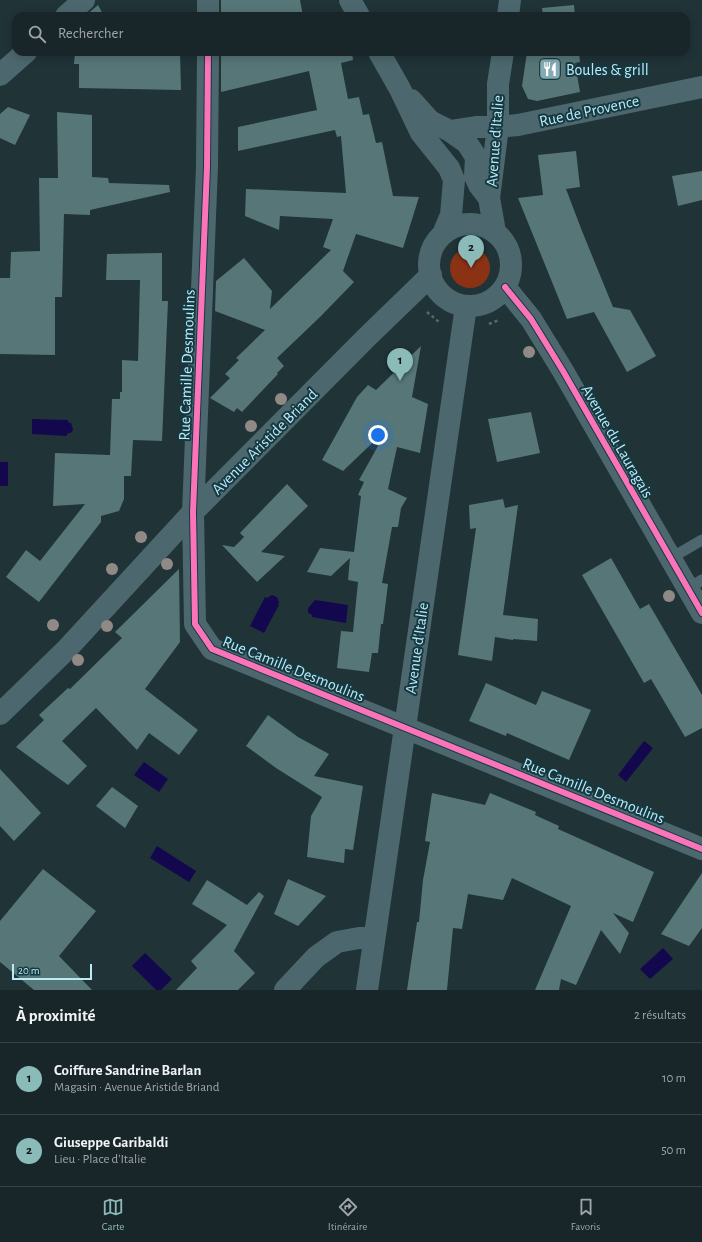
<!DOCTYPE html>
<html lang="fr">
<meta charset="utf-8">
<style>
:root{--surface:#182629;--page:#253235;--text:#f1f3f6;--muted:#9fa5a8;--line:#364346;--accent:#8bbbb9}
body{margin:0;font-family:"Alegreya Sans",sans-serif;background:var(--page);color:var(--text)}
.scale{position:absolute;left:12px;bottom:10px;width:80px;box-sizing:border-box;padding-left:4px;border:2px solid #baeaf8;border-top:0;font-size:11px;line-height:14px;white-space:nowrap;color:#baeaf8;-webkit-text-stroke:3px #163941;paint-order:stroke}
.you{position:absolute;left:378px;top:435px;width:14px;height:14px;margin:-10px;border:3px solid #fff;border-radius:50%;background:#1a73e8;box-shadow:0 0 0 6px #1a73e833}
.badge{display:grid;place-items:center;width:26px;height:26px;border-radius:50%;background:var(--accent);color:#111;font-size:13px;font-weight:700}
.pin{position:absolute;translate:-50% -33px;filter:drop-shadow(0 1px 2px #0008)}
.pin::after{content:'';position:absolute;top:21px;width:14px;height:12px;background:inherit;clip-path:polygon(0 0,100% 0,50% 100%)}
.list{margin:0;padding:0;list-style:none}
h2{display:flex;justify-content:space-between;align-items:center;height:52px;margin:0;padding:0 16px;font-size:17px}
h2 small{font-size:13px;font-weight:400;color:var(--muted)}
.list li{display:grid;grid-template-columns:26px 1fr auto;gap:12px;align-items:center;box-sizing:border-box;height:72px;padding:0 16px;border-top:1px solid var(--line)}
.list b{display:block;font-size:15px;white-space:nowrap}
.list p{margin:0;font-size:13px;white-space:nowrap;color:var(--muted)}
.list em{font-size:13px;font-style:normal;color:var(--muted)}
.icon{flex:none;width:22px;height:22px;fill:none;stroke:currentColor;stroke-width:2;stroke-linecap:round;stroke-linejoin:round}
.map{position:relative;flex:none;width:702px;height:990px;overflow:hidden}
.search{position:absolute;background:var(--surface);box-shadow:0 2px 10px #0003;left:12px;right:12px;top:12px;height:44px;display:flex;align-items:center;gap:10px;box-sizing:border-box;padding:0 14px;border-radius:12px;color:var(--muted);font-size:15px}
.sheet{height:196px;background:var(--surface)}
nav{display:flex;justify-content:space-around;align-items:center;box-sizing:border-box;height:56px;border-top:1px solid var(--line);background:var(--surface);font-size:11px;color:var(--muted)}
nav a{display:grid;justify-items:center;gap:2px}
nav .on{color:var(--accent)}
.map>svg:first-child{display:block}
</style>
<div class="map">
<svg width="702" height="990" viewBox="0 0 702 990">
<rect width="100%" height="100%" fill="#203337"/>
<path fill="#8c3214" d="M450 268a20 20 0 1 1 40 0a20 20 0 1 1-40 0Z"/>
<path fill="#13084d" d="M 32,419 L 68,420 L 68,422 L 71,423 L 73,429 L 72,432 L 67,434 L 67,436 L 32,434 Z
M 0,462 L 8,462 L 8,486 L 0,486 Z
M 272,595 L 277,597 L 279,602 L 278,604 L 279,605 L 264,633 L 250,626 L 265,597 L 267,598 Z
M 315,600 L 348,605 L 346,623 L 312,617 L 312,615 C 303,611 311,605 315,600 Z
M 644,741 L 653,748 L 626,782 L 618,775 Z
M 144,762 L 168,779 L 159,792 L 134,775 Z
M 157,846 L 196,871 L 189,882 L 150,858 Z
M 663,948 L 673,959 L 650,979 L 640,969 Z
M 145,953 L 172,979 L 161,990 L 156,990 L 132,966 Z"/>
<path fill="#567678" d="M 221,0 L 300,0 L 303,16 L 221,16 Z
M 98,5 L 104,16 L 85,16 Z
M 574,5 L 575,16 L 543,16 L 542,8 Z
M 75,52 L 180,52 L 181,90 L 79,88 L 79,64 L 74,64 Z
M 221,52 L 352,52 L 353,60 L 341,63 L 348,99 L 359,97 L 363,115 L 369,114 L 376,143 L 382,142 L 393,196 L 419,197 L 403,248 L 356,234 L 343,271 L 354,282 L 320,317 L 277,358 L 284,366 L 277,373 L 278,374 L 242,412 L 237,408 L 234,412 L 210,398 L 230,378 L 225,374 L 239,360 L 236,358 L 265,330 L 215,311 L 216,281 L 244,258 L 272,291 L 270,309 L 331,250 L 323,247 L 333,219 L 280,216 L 279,230 L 245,216 L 246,189 L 346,193 L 341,136 L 337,137 L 335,130 L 238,151 L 238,127 L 317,110 L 309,71 L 221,92 Z
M 527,52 L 579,52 L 580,62 L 575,63 L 580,92 L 537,101 L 528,99 L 522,86 Z
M 8,107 L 30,115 L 15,145 L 0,138 L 0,114 Z
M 57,112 L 92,115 L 92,177 L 108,178 L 109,183 L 169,185 L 170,192 L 90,210 L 90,215 L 64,214 L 62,297 L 55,297 L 55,355 L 0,354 L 0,278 L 10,278 L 11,252 L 40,251 L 39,178 L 58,178 Z
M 576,151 L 580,187 L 566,189 L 582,231 L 613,307 L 630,310 L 656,356 L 627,372 L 594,312 L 567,319 L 518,198 L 543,195 L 538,155 Z
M 702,171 L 702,200 L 678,206 L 672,176 Z
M 162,253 L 162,301 L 168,301 L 162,441 L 133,440 L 131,476 L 124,476 L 124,499 L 119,511 L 101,516 L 101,522 L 39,602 L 6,577 L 26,550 L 40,561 L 85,504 L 53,506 L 55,453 L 110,455 L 112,399 L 120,399 L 120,392 L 122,392 L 122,360 L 138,361 L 140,280 L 106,280 L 107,254 Z
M 421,346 L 412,397 L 428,404 L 420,453 L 397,447 L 388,489 L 407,498 L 401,508 L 398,527 L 392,527 L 382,583 L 388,584 L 383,624 L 381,624 L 378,653 L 372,653 L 369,672 L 337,668 L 341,631 L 353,632 L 358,582 L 348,580 L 350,558 L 331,576 L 307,572 L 320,548 L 354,552 L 361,496 L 358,495 L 364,482 L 359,480 L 388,428 L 343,471 L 322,460 L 357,397 L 368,385 L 376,390 Z
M 531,412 L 540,453 L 497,462 L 488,419 Z
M 287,484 L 308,506 L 261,552 L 285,556 L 257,582 L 222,545 L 234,547 L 244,537 L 240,533 Z
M 503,499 L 505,508 L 518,505 L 503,615 L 538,619 L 537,641 L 513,639 L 513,640 L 495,637 L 492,661 L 458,655 L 476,528 L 470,529 L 469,505 Z
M 611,558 L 640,609 L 649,604 L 702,695 L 702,728 L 685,737 L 651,679 L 644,683 L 582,575 Z
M 179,569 L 180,642 L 145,689 L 198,730 L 179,755 L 149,733 L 137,750 L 96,708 L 62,741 L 87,766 L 68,785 L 16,747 L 44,720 L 39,715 L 68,688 L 70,689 L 122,638 L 115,632 Z
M 486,683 L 536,705 L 542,691 L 591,710 L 569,760 L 507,733 L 506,736 L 469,721 Z
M 268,715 L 298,737 L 329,754 L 314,776 L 363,786 L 353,850 L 345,849 L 344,863 L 307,857 L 311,816 L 322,797 L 276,768 L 246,746 Z
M 0,769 L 41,813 L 14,841 L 0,826 Z
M 112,787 L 138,806 L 125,828 L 96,806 Z
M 432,793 L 485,805 L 490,793 L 536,812 L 535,815 L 559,826 L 558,829 L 654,872 L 633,922 L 613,913 L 629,933 L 620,954 L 601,930 L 576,985 L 561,979 L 559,990 L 535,990 L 571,906 L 512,878 L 503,900 L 468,894 L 462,929 L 453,928 L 447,990 L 407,990 L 417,922 L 419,922 L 423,880 L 430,842 L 425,841 Z
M 43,869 L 96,911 L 59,956 L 92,990 L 34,990 L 0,962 L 0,921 Z
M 702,873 L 702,928 L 689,946 L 661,934 Z
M 288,879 L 326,896 L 298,926 L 274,914 Z
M 207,880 L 247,905 L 259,892 L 264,896 L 234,951 L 255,973 L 238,990 L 176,990 L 197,968 L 191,961 L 227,925 L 192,904 Z"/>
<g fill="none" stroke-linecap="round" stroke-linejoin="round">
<path stroke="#556b71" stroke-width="2.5" stroke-dasharray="3 3" stroke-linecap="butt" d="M 427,312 L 439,322
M 489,324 L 499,320"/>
<path stroke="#4c686e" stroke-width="11" d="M 671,558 L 702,540
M 688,589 L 702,580"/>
<path stroke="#4c686e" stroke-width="22" d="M 208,0 L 208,16
M 350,0 L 359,16
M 66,16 L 84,0
M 508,16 L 510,0
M 208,52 L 207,167 L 193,512 L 195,624 L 212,649 L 702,849
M 379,52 L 400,89 L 421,133 L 449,168 L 454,180 L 451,215 L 443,234
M 0,75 L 26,52
M 411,100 L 430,121 L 450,131 L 467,143 L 476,157 L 475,176 L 479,185 L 489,198
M 450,131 L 476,127 L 498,127 L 518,125 L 702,87
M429 265a41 41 0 1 1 82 0a41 41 0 1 1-82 0Z
M 495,232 L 489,198 L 498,127 L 498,84 L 503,52
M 505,287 L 531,319 L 563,371 L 702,613
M 0,714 L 66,650 L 193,512 L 367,337 L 431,275
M 285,990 L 316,957 L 337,942 L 359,938 L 374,938
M 367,990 L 466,306"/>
<g stroke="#163941" stroke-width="8">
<path id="cycleway" d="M 208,52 L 207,167 L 193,512 L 195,624 L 212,649 L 702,849
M 505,287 L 531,319 L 563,371 L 702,613"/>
</g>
<use href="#cycleway" stroke="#fb73b8" stroke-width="6"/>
</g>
<g fill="#918986">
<circle cx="529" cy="352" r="6"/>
<circle cx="281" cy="399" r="6"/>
<circle cx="251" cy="426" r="6"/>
<circle cx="141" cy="537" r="6"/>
<circle cx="167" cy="564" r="6"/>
<circle cx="112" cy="569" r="6"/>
<circle cx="669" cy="596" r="6"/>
<circle cx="53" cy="625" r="6"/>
<circle cx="107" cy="626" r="6"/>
<circle cx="78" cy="660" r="6"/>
</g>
<defs>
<g id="restaurant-square" transform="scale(1.15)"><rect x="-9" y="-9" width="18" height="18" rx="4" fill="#84aab4" stroke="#163941"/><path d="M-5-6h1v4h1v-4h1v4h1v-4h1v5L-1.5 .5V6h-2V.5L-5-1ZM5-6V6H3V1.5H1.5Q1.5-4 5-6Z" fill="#fff"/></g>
</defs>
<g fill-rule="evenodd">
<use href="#restaurant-square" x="550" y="69"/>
</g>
<g text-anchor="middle" stroke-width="4" stroke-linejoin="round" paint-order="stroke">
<g font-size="16" fill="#baeaf8" stroke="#163941" text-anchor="start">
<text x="566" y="75">Boules &amp; grill</text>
</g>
<g font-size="16" fill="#baeaf8" stroke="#163941">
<text transform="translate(589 110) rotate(-12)" y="6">Rue de Provence</text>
<text transform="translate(494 141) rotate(-86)" y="6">Avenue d'Italie</text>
<text transform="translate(186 365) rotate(-88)" y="6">Rue Camille Desmoulins</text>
<text transform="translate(264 441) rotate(-45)" y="6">Avenue Aristide Briand</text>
<text transform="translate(618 441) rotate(60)" y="6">Avenue du Lauragais</text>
<text transform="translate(416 648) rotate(-82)" y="6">Avenue d'Italie</text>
<text transform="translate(294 668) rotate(22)" y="6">Rue Camille Desmoulins</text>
<text transform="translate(594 790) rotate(22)" y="6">Rue Camille Desmoulins</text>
</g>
</g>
</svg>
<div class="scale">20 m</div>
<div class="you"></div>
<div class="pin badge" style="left:400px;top:381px">1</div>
<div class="pin badge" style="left:471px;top:268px">2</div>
<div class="search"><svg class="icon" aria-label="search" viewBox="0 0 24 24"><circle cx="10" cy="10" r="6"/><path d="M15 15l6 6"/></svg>Rechercher</div>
</div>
<section class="sheet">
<h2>À proximité<small>2 résultats</small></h2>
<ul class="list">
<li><span class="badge">1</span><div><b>Coiffure Sandrine Barlan</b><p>Magasin · Avenue Aristide Briand</p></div><em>10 m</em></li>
<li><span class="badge">2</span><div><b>Giuseppe Garibaldi</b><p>Lieu · Place d'Italie</p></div><em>50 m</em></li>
</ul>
</section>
<nav>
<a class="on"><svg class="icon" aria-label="map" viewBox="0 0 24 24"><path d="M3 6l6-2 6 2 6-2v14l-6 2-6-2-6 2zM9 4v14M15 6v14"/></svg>Carte</a>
<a><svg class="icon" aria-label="directions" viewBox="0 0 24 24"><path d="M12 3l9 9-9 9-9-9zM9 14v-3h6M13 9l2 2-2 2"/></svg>Itinéraire</a>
<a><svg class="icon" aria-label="saved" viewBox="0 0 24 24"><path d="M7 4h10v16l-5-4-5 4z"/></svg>Favoris</a>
</nav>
